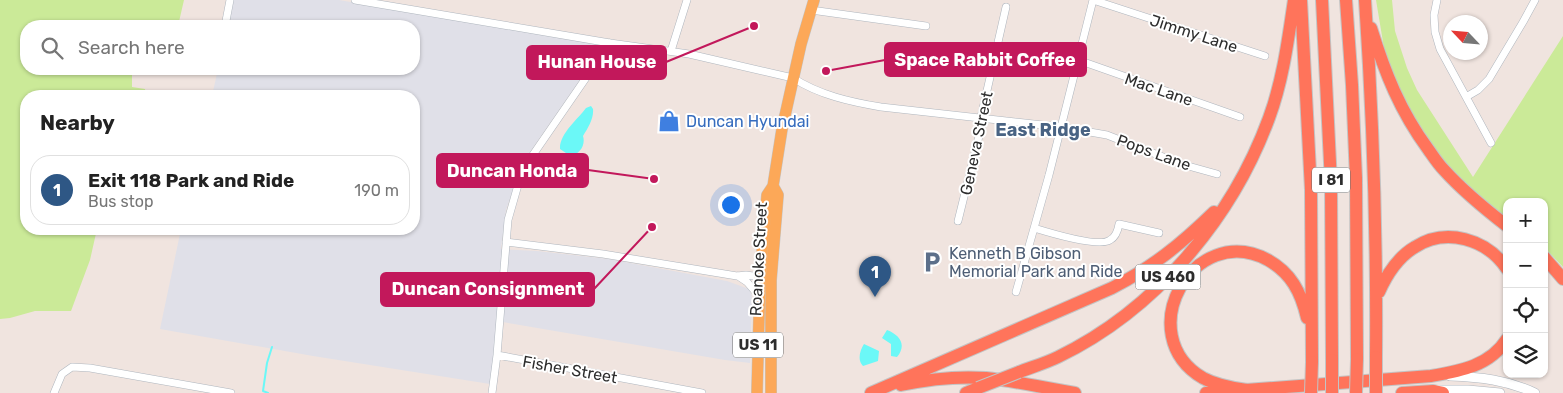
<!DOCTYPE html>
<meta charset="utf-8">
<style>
:root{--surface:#fff;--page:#f2f2f2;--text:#222;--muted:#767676;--line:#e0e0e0;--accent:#2e5785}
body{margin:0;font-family:Rubik,sans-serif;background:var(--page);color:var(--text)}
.controls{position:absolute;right:15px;bottom:15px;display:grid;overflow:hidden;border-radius:10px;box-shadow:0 1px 4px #0004}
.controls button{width:45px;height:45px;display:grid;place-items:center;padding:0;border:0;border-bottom:1px solid var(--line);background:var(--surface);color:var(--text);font:25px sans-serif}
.compass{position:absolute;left:1443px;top:15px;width:45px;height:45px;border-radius:50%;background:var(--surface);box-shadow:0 1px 4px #0004;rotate:296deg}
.you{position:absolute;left:730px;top:204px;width:18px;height:18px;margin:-12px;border:4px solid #fff;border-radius:50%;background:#1a73e8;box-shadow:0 0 0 8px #1a73e833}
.badge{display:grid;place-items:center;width:32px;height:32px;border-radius:50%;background:var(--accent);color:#fff;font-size:16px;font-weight:700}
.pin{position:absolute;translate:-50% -41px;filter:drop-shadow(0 1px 2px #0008)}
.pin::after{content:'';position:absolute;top:26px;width:18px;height:15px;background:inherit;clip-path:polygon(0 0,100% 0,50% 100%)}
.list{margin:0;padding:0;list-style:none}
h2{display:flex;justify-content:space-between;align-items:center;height:65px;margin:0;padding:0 20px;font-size:21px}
h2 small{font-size:16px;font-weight:400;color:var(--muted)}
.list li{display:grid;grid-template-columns:32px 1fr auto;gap:15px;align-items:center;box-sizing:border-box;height:70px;margin:0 10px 10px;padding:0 10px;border:1px solid var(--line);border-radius:20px}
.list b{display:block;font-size:19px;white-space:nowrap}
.list p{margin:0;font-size:16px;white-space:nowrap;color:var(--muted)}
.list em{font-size:16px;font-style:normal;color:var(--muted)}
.icon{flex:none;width:28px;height:28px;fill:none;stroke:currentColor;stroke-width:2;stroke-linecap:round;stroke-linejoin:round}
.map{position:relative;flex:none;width:1563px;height:393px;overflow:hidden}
.search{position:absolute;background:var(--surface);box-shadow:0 1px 4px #0004;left:20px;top:20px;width:400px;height:55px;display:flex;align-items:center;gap:12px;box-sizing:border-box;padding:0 18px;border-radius:20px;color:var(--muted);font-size:19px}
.panel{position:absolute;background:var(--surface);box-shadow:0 1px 4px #0004;left:20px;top:90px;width:400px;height:145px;border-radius:20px}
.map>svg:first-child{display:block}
</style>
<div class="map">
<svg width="1563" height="393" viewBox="0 0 1563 393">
<rect width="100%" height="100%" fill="#f0e4df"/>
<path fill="#e0e0e8" d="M 233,0 L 339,0 L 596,44 L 598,48 L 597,55 L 532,149 L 519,173 L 506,210 L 501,249 L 537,251 L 609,259 L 727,281 L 749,289 L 752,296 L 750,363 L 725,360 L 497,321 L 494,361 L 490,384 L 313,356 L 160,329 L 181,229 L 414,229 L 414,96 L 212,96 L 218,69 L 414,69 L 414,26 L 227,26 Z"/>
<path fill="#cbea98" d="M 0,0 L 184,0 L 178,26 L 154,26 L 149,24 L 148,26 L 26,26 L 26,69 L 132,69 L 132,87 L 145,89 L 146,96 L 26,96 L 26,229 L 97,229 L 90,260 L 71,311 L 35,311 L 10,318 L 0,319 Z
M 1376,0 L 1392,0 L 1395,31 L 1407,68 L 1417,90 L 1473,177 L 1563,36 L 1563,267 L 1544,247 L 1544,202 L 1507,202 L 1507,219 L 1464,183 L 1436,152 L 1407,109 L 1385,54 Z"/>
<path fill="#6bf8f7" d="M 591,106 L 593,109 C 594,118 588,128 583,136 C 586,145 579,156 569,155 L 560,149 C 559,134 578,119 586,108 Z
M 887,330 C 900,335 907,345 897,357 L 891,356 L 891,344 L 882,338 Z
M 864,344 L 879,351 L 878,361 L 863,366 C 857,360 860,350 864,344 Z"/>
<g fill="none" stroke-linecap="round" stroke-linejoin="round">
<path stroke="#6bf8f7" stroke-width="2" d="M 268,393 L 263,391 L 267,363 L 272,347"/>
<g stroke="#afb6be" stroke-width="8">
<path id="minor" d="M 355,0 L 610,43 L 689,54 L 793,78 C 819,95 851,102 881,107 L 1061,127 L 1107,135 L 1181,164 L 1217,174
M 1093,0 L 1265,56
M 1437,0 L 1434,15 L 1435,32 L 1440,49 L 1491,143
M 811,10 L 926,26
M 225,26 L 230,0
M 671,51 L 687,0
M 1078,60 L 1240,117
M 1466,97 L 1478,90 L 1489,79 L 1523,22 L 1535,0
M 958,221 L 982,124 L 981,117 L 1006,7
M 1034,228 C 1047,232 1099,248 1110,240 C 1116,237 1118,230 1119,224 L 1159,233
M 506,242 L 603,254 L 737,276 L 746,275 L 760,277
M 738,276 L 747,282 L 759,296
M 1016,292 L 1049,175 L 1093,0
M 497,355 L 702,393
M 54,393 L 62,374 L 72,367 L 90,368 L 231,393
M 492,393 L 497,355 L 508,220 L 518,185 L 528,162 L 610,43"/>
</g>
<g stroke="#afb6be" stroke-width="10">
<path id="tertiary" d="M 1450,376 C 1480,377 1507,380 1535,393
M 1438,390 L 1468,390 L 1500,393"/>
</g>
<g stroke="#c4c4c4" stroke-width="12">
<path id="primary" d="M 757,393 L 760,277 L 767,195 L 773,186 L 782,129 L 801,44 L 814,0
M 771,393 L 771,280 L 778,195 L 773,186"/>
</g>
<g stroke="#c4c4c4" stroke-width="14">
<path id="motorway" d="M 1301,0 L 1311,190 L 1312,362
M 1322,0 L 1331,183 L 1332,360
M 1346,0 L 1352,85 L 1356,178 L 1357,359
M 1365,0 C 1373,119 1377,238 1376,357
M 1371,28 C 1385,73 1400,111 1428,149 C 1433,156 1438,164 1444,170 C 1463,191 1485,209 1507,226
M 1544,257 L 1563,279
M 1379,292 C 1387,274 1398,257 1415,247 C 1446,227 1487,239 1507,269
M 1019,372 C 1032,367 1046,363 1058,357 C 1155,310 1232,219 1269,118 C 1283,80 1288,40 1294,0
M 901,385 C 929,379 957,376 986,378 C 1016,381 1045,388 1075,393
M 1247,390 C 1232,388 1216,385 1203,378 C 1130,335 1193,220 1268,260 C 1291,273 1301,292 1307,318
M 871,393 L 1112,288 C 1154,266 1180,245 1214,212
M 966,393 L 978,388
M 1206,393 L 1431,376 C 1460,371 1490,366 1507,339
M 1402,393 L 1433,391 L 1443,393"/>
</g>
<use href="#minor" stroke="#fff" stroke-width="7"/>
<use href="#tertiary" stroke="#fff" stroke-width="9"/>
<use href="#primary" stroke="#fca858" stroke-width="11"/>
<use href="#motorway" stroke="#ff745b" stroke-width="12"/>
<g stroke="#c4c4c4" stroke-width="14" stroke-linecap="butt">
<path id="motorway-bridge" d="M 1332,360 L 1332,393
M 978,388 L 1019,372
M 1311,393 L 1312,362
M 1356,393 L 1357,359
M 1376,393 L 1376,357"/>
</g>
<use href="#motorway-bridge" stroke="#ff745b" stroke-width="12"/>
</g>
<defs>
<g id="shop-bare" transform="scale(1.725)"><path d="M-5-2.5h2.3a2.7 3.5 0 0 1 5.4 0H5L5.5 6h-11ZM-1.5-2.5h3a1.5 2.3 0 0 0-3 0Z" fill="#3f7fe0" stroke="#fff" stroke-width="2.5" paint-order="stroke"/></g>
<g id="parking-bare" transform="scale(1.725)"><path d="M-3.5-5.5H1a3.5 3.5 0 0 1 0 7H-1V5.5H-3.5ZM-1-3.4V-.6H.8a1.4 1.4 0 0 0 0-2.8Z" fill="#5c6f8a" stroke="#fff" stroke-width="2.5" paint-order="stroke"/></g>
</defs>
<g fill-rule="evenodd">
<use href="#shop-bare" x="669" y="121"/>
<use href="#parking-bare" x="932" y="262"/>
</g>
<g text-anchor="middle" stroke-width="4" stroke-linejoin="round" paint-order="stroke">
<g fill="#fff" stroke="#6c6c6c" stroke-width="1">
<rect x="1312" y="167.5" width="38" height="25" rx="4"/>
<rect x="1135.5" y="264.5" width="65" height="25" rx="4"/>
<rect x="733" y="332.5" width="50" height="25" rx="4"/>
</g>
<g font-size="15" font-weight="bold" fill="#2d2d2d">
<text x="1331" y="185">I 81</text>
<text x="1168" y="282">US 460</text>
<text x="758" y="350">US 11</text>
</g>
<g font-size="16" fill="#2d2d2d" stroke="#fff">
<text transform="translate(1194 33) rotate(18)" y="6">Jimmy Lane</text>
<text transform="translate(1159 89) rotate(19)" y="6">Mac Lane</text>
<text transform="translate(976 143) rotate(-78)" y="6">Geneva Street</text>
<text transform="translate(1154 152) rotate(20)" y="6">Pops Lane</text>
<text transform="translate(758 259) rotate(-87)" y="6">Roanoke Street</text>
<text transform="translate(570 369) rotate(10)" y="6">Fisher Street</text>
</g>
<g font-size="16" fill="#366cbe" stroke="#fff" text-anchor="start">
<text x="686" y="127">Duncan Hyundai</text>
</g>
<g font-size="16" fill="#4e5e75" stroke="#fff" text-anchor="start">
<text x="949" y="259">Kenneth B Gibson<tspan x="949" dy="18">Memorial Park and Ride</tspan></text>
</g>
<g font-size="18" font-weight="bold" fill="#496383" stroke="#fff">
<text x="1043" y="136">East Ridge</text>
</g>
</g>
<path fill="none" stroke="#c2185b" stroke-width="2" d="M826 71L885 60M754 26L666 62M654 179L588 170M652 227L594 289"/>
<g fill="#c2185b" stroke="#fff" stroke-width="2">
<circle cx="826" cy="71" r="5"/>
<circle cx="754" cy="26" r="5"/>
<circle cx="654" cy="179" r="5"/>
<circle cx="652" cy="227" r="5"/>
</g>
<g fill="#c2185b" stroke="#c2185b" stroke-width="2">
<rect x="885" y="43" width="201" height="33" rx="5"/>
<rect x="527" y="46" width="139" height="33" rx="5"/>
<rect x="437" y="154" width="151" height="33" rx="5"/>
<rect x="381" y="273" width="213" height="33" rx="5"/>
</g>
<g font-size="18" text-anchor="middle" font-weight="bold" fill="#fff">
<text x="985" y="66">Space Rabbit Coffee</text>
<text x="597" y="68">Hunan House</text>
<text x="512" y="177">Duncan Honda</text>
<text x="488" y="295">Duncan Consignment</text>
</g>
</svg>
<div class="controls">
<button>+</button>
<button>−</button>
<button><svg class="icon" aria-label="locate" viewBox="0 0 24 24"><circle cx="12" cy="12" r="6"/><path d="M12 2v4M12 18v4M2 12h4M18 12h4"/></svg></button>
<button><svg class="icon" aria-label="layers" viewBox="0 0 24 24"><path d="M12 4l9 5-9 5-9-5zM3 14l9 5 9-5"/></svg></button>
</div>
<svg class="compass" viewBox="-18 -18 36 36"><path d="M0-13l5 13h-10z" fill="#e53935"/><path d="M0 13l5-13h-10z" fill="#767676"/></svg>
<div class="you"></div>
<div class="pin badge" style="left:875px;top:297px">1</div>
<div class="search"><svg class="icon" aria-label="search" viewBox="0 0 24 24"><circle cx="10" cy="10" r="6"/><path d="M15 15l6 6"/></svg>Search here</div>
<section class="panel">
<h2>Nearby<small></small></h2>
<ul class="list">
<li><span class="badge">1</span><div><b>Exit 118 Park and Ride</b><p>Bus stop</p></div><em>190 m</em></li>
</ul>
</section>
</div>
